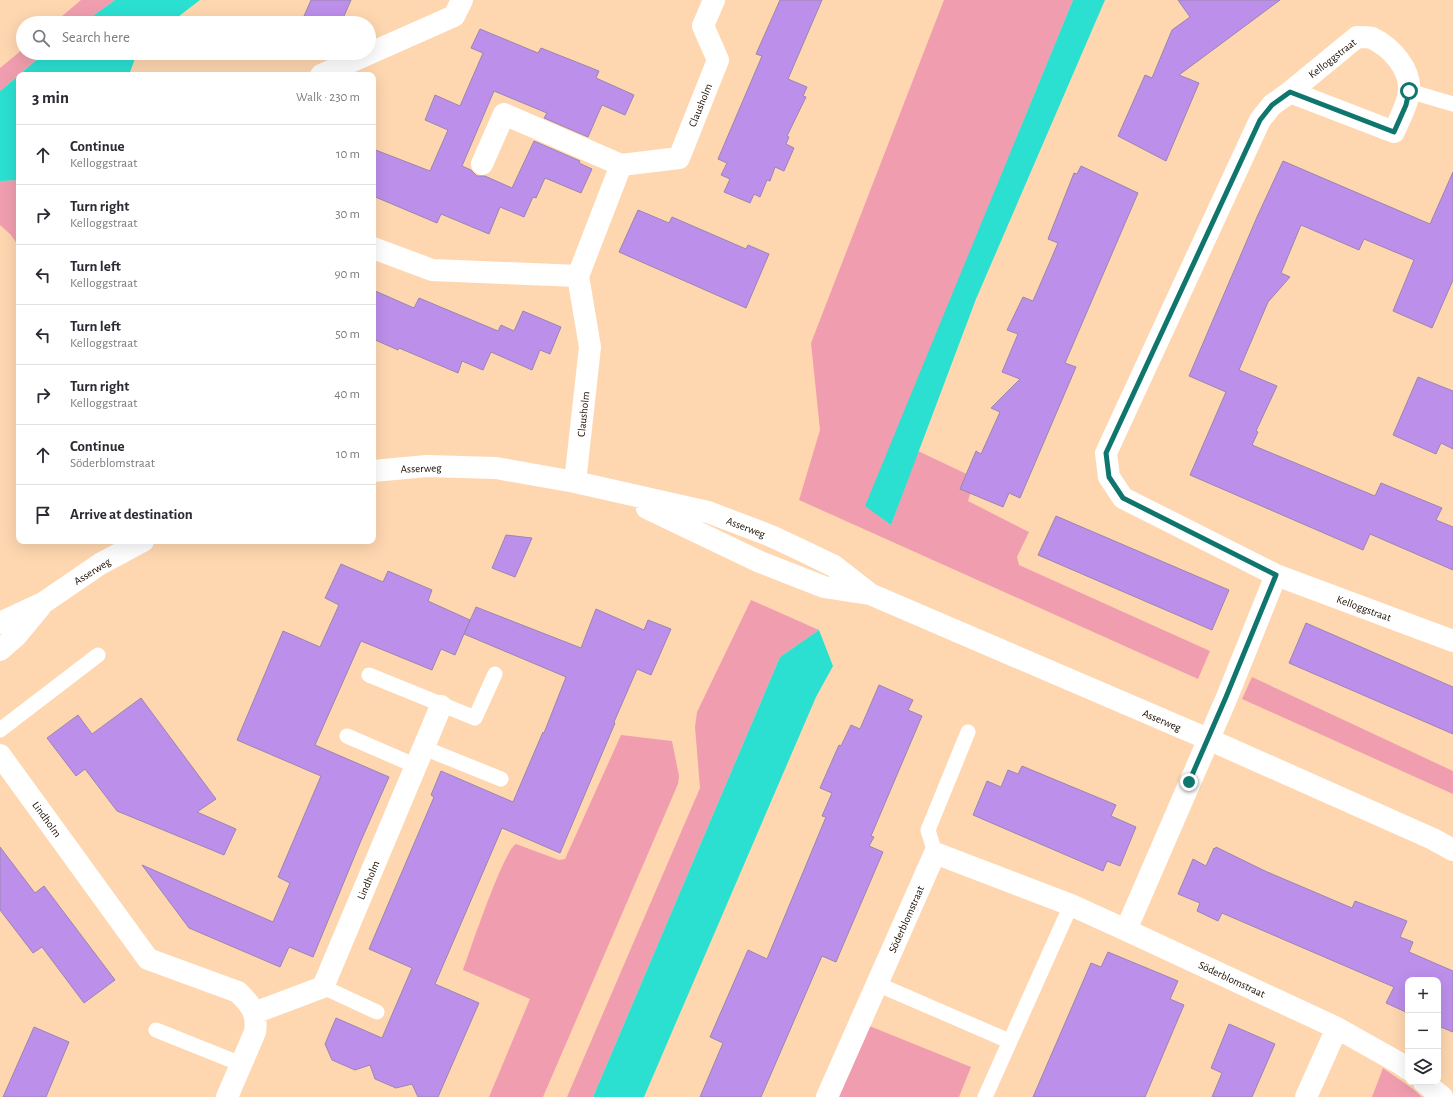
<!DOCTYPE html>
<meta charset="utf-8">
<style>
:root{--surface:#fff;--page:#f7f7f7;--text:#2b2b33;--muted:#7c7c81;--line:#e1e1e2}
body{margin:0;font-family:"Alegreya Sans",sans-serif;background:var(--page);color:var(--text)}
.controls{position:absolute;right:12px;bottom:12px;display:grid;overflow:hidden;border-radius:8px;box-shadow:0 4px 16px #0002}
.controls button{width:36px;height:36px;display:grid;place-items:center;padding:0;border:0;border-bottom:1px solid var(--line);background:var(--surface);color:var(--text);font:20px sans-serif}
.stop{position:absolute;width:12px;height:12px;margin:-9px;border:3px solid #0f766e;border-radius:50%;background:#fff}
.stop.end{background:#0f766e;border-color:#fff;box-shadow:0 1px 4px #0008}
.list{margin:0;padding:0;list-style:none}
h2{display:flex;justify-content:space-between;align-items:center;height:52px;margin:0;padding:0 16px;font-size:17px}
h2 small{font-size:13px;font-weight:400;color:var(--muted)}
.list li{display:grid;grid-template-columns:26px 1fr auto;gap:12px;align-items:center;box-sizing:border-box;height:60px;padding:0 16px;border-top:1px solid var(--line)}
.list b{display:block;font-size:15px;white-space:nowrap}
.list p{margin:0;font-size:13px;white-space:nowrap;color:var(--muted)}
.list em{font-size:13px;font-style:normal;color:var(--muted)}
.icon{flex:none;width:22px;height:22px;fill:none;stroke:currentColor;stroke-width:2;stroke-linecap:round;stroke-linejoin:round}
.map{position:relative;flex:none;width:1453px;height:1097px;overflow:hidden}
.search{position:absolute;background:var(--surface);box-shadow:0 4px 16px #0002;left:16px;top:16px;width:360px;height:44px;display:flex;align-items:center;gap:10px;box-sizing:border-box;padding:0 14px;border-radius:22px;color:var(--muted);font-size:15px}
.panel{position:absolute;background:var(--surface);box-shadow:0 4px 16px #0002;left:16px;top:72px;width:360px;height:472px;border-radius:8px}
.map>svg:first-child{display:block}
</style>
<div class="map">
<svg width="1453" height="1097" viewBox="0 0 1453 1097">
<rect width="100%" height="100%" fill="#fed7b0"/>
<path fill="#f09eaf" d="M 81,0 L 115,0 L 83,23 L 54,23 Z
M 944,0 L 1073,0 L 866,506 L 891,525 L 918,451 L 975,478 L 968,501 L 1029,532 L 1017,557 L 1019,565 L 1210,651 L 1198,679 L 799,500 L 820,430 L 811,343 Z
M 23,49 L 23,53 L 44,53 L 0,91 L 0,68 Z
M 19,180 L 19,246 L 10,234 L 0,225 L 0,181 Z
M 751,600 L 819,630 L 780,657 L 593,1097 L 567,1097 L 700,788 L 695,727 L 697,712 Z
M 1252,677 L 1453,771 L 1453,794 L 1242,699 Z
M 621,735 L 672,741 L 679,776 L 678,784 L 543,1097 L 489,1097 L 530,999 L 463,970 C 470,951 504,849 516,844 L 559,860 L 565,859 Z
M 867,1025 L 971,1067 L 959,1097 L 836,1097 Z
M 1383,1068 L 1413,1089 L 1422,1097 L 1372,1097 Z"/>
<path fill="#2be0d1" d="M 115,0 L 200,0 L 170,23 L 83,23 Z
M 1073,0 L 1105,0 L 976,299 L 891,525 L 865,506 Z
M 44,53 L 137,53 L 129,75 L 19,75 Z
M 19,75 L 19,180 L 0,181 L 0,91 Z
M 819,630 L 833,666 L 816,697 L 644,1097 L 593,1097 L 780,657 Z"/>
<path fill="#bc8feb" stroke="#9a86b1" d="M 311,0 L 351,0 L 341,23 L 301,23 Z
M 780,0 L 822,0 L 788,79 L 807,87 L 803,96 L 806,97 L 787,136 L 789,137 L 786,144 L 794,148 L 784,171 L 775,167 L 770,181 L 767,180 L 760,197 L 754,194 L 750,203 L 724,192 L 730,179 L 721,175 L 727,163 L 718,159 L 762,56 L 756,54 Z
M 1178,0 L 1280,0 L 1179,75 L 1199,83 L 1166,161 L 1118,136 L 1145,75 L 1152,78 L 1172,30 L 1190,17 Z
M 480,29 L 538,53 L 541,48 L 599,71 L 596,78 L 634,95 L 625,115 L 602,105 L 588,137 L 544,118 L 547,113 L 494,91 L 462,166 L 471,170 L 477,176 L 485,176 L 512,188 L 534,141 L 580,161 L 579,163 L 592,169 L 581,193 L 545,178 L 536,198 L 533,197 L 524,217 L 500,207 L 489,234 L 441,214 L 437,223 L 373,196 L 373,149 L 430,171 L 448,130 L 425,120 L 435,95 L 460,106 L 483,53 L 471,48 Z
M 1283,161 L 1430,224 L 1453,172 L 1453,280 L 1432,328 L 1393,311 L 1414,260 L 1364,239 L 1359,250 L 1301,225 L 1281,273 L 1290,277 L 1268,302 L 1239,370 L 1277,386 L 1256,431 L 1258,432 L 1252,445 L 1375,496 L 1381,483 L 1442,508 L 1436,520 L 1453,527 L 1453,570 L 1370,534 L 1363,550 L 1190,475 L 1226,392 L 1189,376 L 1257,217 Z
M 1081,166 L 1138,193 L 1065,363 L 1076,367 L 1020,498 L 1009,493 L 1003,507 L 960,489 L 976,451 L 981,454 L 1000,412 L 991,408 L 1020,379 L 1002,372 L 1018,334 L 1007,330 L 1023,297 L 1033,301 L 1058,243 L 1048,239 L 1074,173 L 1077,174 Z
M 638,210 L 669,223 L 672,217 L 746,249 L 748,245 L 769,254 L 746,308 L 619,252 Z
M 373,290 L 414,308 L 419,298 L 498,331 L 501,325 L 514,331 L 523,311 L 561,327 L 550,354 L 540,350 L 532,370 L 491,352 L 483,370 L 462,361 L 458,373 L 399,348 L 398,350 L 373,339 Z
M 1418,377 L 1453,391 L 1453,449 L 1441,443 L 1436,454 L 1393,435 Z
M 1056,516 L 1229,590 L 1212,630 L 1038,555 Z
M 506,535 L 532,538 L 515,577 L 492,568 Z
M 341,564 L 383,582 L 388,571 L 432,590 L 428,601 L 470,620 L 455,655 L 441,649 L 432,670 L 361,641 L 315,745 L 389,777 L 360,843 L 313,957 L 289,947 L 280,967 L 189,928 L 142,865 L 273,922 L 290,883 L 278,877 L 321,776 L 237,740 L 283,631 L 320,647 L 339,605 L 325,598 Z
M 476,607 L 581,648 L 596,609 L 644,630 L 648,620 L 671,629 L 651,675 L 637,669 L 614,722 L 615,723 L 560,853 L 502,828 L 435,984 L 479,1003 L 438,1097 L 418,1097 L 412,1084 L 396,1088 L 375,1079 L 370,1065 L 355,1070 L 332,1060 L 325,1044 L 336,1018 L 382,1038 L 412,968 L 369,949 L 434,797 L 431,795 L 441,771 L 513,802 L 543,732 L 544,733 L 566,677 L 464,634 Z
M 1306,623 L 1453,687 L 1453,734 L 1289,663 Z
M 879,685 L 913,700 L 908,710 L 922,716 L 871,836 L 874,837 L 869,846 L 883,852 L 841,950 L 836,962 L 822,956 L 761,1097 L 700,1097 L 723,1043 L 710,1037 L 748,950 L 767,959 L 826,817 L 822,816 L 832,793 L 820,788 L 839,745 L 841,746 L 851,725 L 860,729 Z
M 141,698 L 216,799 L 197,812 L 236,829 L 224,855 L 117,811 L 85,769 L 76,776 L 47,738 L 78,715 L 92,734 Z
M 1022,766 L 1116,805 L 1111,816 L 1136,827 L 1120,866 L 1107,861 L 1103,871 L 973,815 L 987,781 L 1001,787 L 1008,770 L 1018,774 Z
M 0,847 L 35,893 L 44,886 L 115,980 L 84,1003 L 42,947 L 33,953 L 0,910 Z
M 1216,847 L 1265,871 L 1352,908 L 1355,901 L 1407,921 L 1400,937 L 1413,942 L 1409,952 L 1453,971 L 1453,1032 L 1438,1026 L 1438,980 L 1408,980 L 1408,1013 L 1386,1003 L 1394,987 L 1222,913 L 1218,921 L 1197,911 L 1200,903 L 1178,894 L 1193,859 L 1206,866 L 1214,848 L 1215,849 Z
M 1108,952 L 1178,981 L 1170,999 L 1184,1005 L 1145,1097 L 1033,1097 L 1091,963 L 1101,967 Z
M 1229,1024 L 1275,1044 L 1252,1097 L 1212,1097 L 1222,1073 L 1211,1068 Z
M 34,1027 L 69,1042 L 46,1097 L 3,1097 Z"/>
<g fill="none" stroke-linecap="round" stroke-linejoin="round">
<path stroke="#fff" stroke-width="15" d="M 1409,91 L 1453,104
M 369,675 L 475,718 L 495,674
M 0,730 L 98,655
M 347,736 L 416,766
M 424,748 L 501,779
M 935,853 L 928,830 L 968,732
M 877,984 L 1009,1041
M 323,987 L 377,1012
M 156,1030 L 241,1064
M 985,1097 L 1071,905"/>
<path stroke="#fff" stroke-width="22" d="M 321,75 L 454,16 L 462,0
M 1290,92 L 1394,132 C 1399,119 1408,105 1409,91 C 1411,69 1391,47 1372,38 C 1368,37 1361,37 1357,37 L 1290,92 L 1272,105 L 1260,120 L 1106,453 L 1109,477 L 1123,498 L 1276,575 L 1453,641
M 482,164 L 504,114 L 621,165
M 373,248 L 432,270 L 578,276
M 575,482 L 590,347 L 578,276 L 621,165 L 679,158 L 718,60 L 703,26 L 714,0
M 0,755 L 148,959 L 238,992 C 251,1005 258,1013 255,1032 L 227,1097
M 1126,930 L 1227,697 L 1276,575
M 254,1013 L 323,987 L 441,706
M 1424,1082 L 1442,1097
M 827,1097 L 935,853 L 1071,905 L 1126,930 L 1337,1028 L 1401,1064 L 1408,1069
M 1306,1097 L 1337,1028"/>
<path stroke="#fff" stroke-width="22" d="M 373,471 L 427,466 L 496,468 L 575,482 L 708,512 L 771,536 L 803,551 L 834,566 L 870,594 L 1208,739 L 1433,839 L 1453,850
M 647,508 L 760,562 L 824,587 L 869,594
M 0,623 L 43,603 L 100,564 L 143,541
M 0,650 L 16,636 L 40,607"/>
</g>
<g fill="none" stroke-linecap="round" stroke-linejoin="round">
<path stroke="#0f766e" stroke-width="5" d="M 1189,782 L 1226,697 L 1276,575 L 1123,498 L 1109,477 L 1106,453 L 1260,120 L 1272,105 L 1290,92 L 1394,132 L 1406,105 L 1409,91"/>
</g>
<g text-anchor="middle" stroke-width="4" stroke-linejoin="round" paint-order="stroke">
<g font-size="11" fill="#190c01" stroke="#fff">
<text transform="translate(1332 58) rotate(-38)" y="4">Kelloggstraat</text>
<text transform="translate(700 105) rotate(-68)" y="4">Clausholm</text>
<text transform="translate(583 414) rotate(-84)" y="4">Clausholm</text>
<text transform="translate(421 468) rotate(-2)" y="4">Asserweg</text>
<text transform="translate(746 527) rotate(21)" y="4">Asserweg</text>
<text transform="translate(92 571) rotate(-32)" y="4">Asserweg</text>
<text transform="translate(1364 608) rotate(20)" y="4">Kelloggstraat</text>
<text transform="translate(1162 720) rotate(23)" y="4">Asserweg</text>
<text transform="translate(47 819) rotate(54)" y="4">Lindholm</text>
<text transform="translate(368 880) rotate(-67)" y="4">Lindholm</text>
<text transform="translate(906 919) rotate(-66)" y="4">Söderblomstraat</text>
<text transform="translate(1232 979) rotate(25)" y="4">Söderblomstraat</text>
</g>
</g>
</svg>
<div class="controls">
<button>+</button>
<button>−</button>
<button><svg class="icon" aria-label="layers" viewBox="0 0 24 24"><path d="M12 4l9 5-9 5-9-5zM3 14l9 5 9-5"/></svg></button>
</div>
<div class="stop" style="left:1409px;top:91px"></div>
<div class="stop end" style="left:1189px;top:782px"></div>
<div class="search"><svg class="icon" aria-label="search" viewBox="0 0 24 24"><circle cx="10" cy="10" r="6"/><path d="M15 15l6 6"/></svg>Search here</div>
<section class="panel">
<h2>3 min<small>Walk · 230 m</small></h2>
<ul class="list">
<li><svg class="icon" aria-label="ahead" viewBox="0 0 24 24"><path d="M12 20V5M6 11l6-6 6 6"/></svg><div><b>Continue</b><p>Kelloggstraat</p></div><em>10 m</em></li>
<li><svg class="icon" aria-label="right" viewBox="0 0 24 24"><path d="M7 20v-9h11M14 6l5 5-5 5"/></svg><div><b>Turn right</b><p>Kelloggstraat</p></div><em>30 m</em></li>
<li><svg class="icon" aria-label="left" viewBox="0 0 24 24"><path d="M17 20v-9H6M10 6l-5 5 5 5"/></svg><div><b>Turn left</b><p>Kelloggstraat</p></div><em>90 m</em></li>
<li><svg class="icon" aria-label="left" viewBox="0 0 24 24"><path d="M17 20v-9H6M10 6l-5 5 5 5"/></svg><div><b>Turn left</b><p>Kelloggstraat</p></div><em>50 m</em></li>
<li><svg class="icon" aria-label="right" viewBox="0 0 24 24"><path d="M7 20v-9h11M14 6l5 5-5 5"/></svg><div><b>Turn right</b><p>Kelloggstraat</p></div><em>40 m</em></li>
<li><svg class="icon" aria-label="ahead" viewBox="0 0 24 24"><path d="M12 20V5M6 11l6-6 6 6"/></svg><div><b>Continue</b><p>Söderblomstraat</p></div><em>10 m</em></li>
<li><svg class="icon" aria-label="arrive" viewBox="0 0 24 24"><path d="M6 21V4h12l-3 4 3 4H6"/></svg><div><b>Arrive at destination</b></div></li>
</ul>
</section>
</div>
